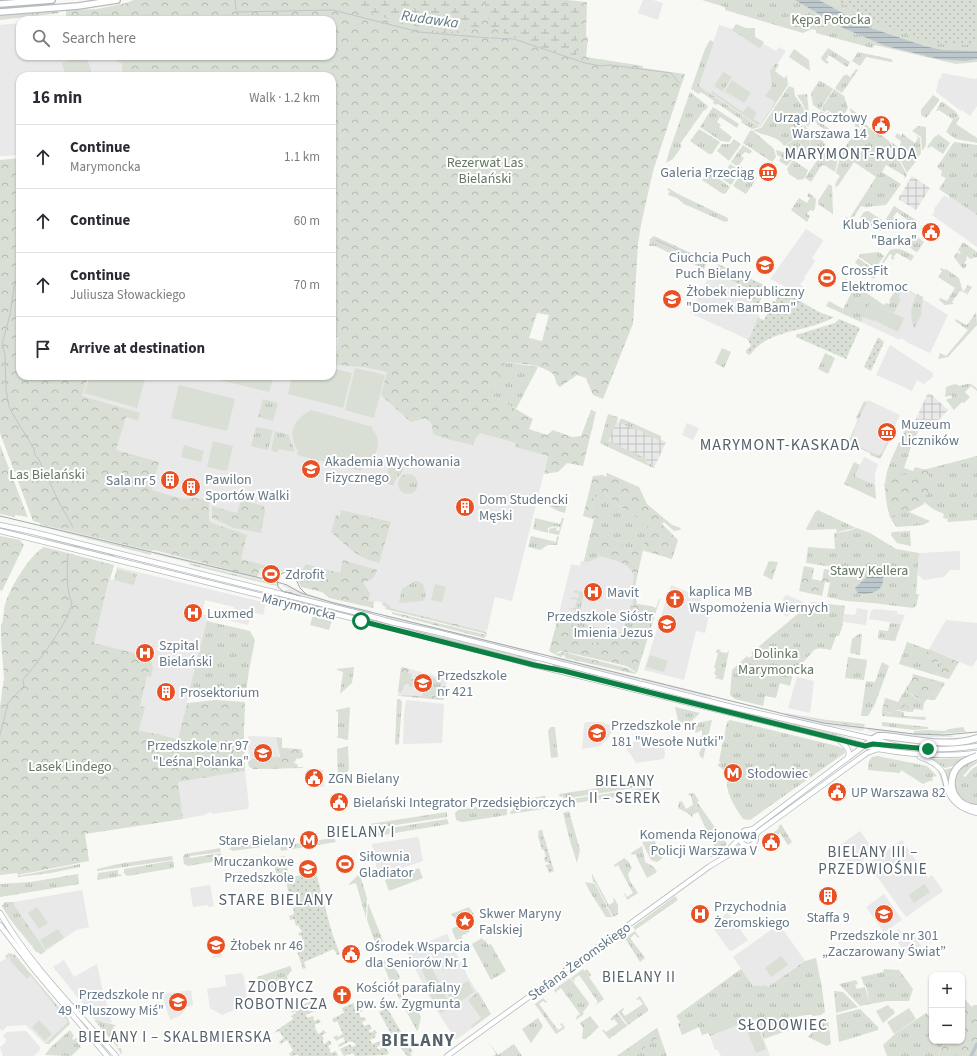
<!DOCTYPE html>
<meta charset="utf-8">
<style>
:root{--surface:#fff;--page:#f7f7f7;--text:#2b2b33;--muted:#7c7c81;--line:#e1e1e2}
body{margin:0;font-family:"Source Sans 3",sans-serif;background:var(--page);color:var(--text)}
.controls{position:absolute;right:12px;bottom:12px;display:grid;overflow:hidden;border-radius:8px;box-shadow:0 1px 3px #0004}
.controls button{width:36px;height:36px;display:grid;place-items:center;padding:0;border:0;border-bottom:1px solid var(--line);background:var(--surface);color:var(--text);font:20px sans-serif}
.stop{position:absolute;width:12px;height:12px;margin:-9px;border:3px solid #0b8043;border-radius:50%;background:#fff}
.stop.end{background:#0b8043;border-color:#fff;box-shadow:0 1px 4px #0008}
.list{margin:0;padding:0;list-style:none}
h2{display:flex;justify-content:space-between;align-items:center;height:52px;margin:0;padding:0 16px;font-size:17px}
h2 small{font-size:13px;font-weight:400;color:var(--muted)}
.list li{display:grid;grid-template-columns:26px 1fr auto;gap:12px;align-items:center;box-sizing:border-box;height:64px;padding:0 16px;border-top:1px solid var(--line)}
.list b{display:block;font-size:15px;white-space:nowrap}
.list p{margin:0;font-size:13px;white-space:nowrap;color:var(--muted)}
.list em{font-size:13px;font-style:normal;color:var(--muted)}
.icon{flex:none;width:22px;height:22px;fill:none;stroke:currentColor;stroke-width:2;stroke-linecap:round;stroke-linejoin:round}
.map{position:relative;flex:none;width:977px;height:1056px;overflow:hidden}
.search{position:absolute;background:var(--surface);box-shadow:0 1px 3px #0004;left:16px;top:16px;width:320px;height:44px;display:flex;align-items:center;gap:10px;box-sizing:border-box;padding:0 14px;border-radius:12px;color:var(--muted);font-size:15px}
.panel{position:absolute;background:var(--surface);box-shadow:0 1px 3px #0004;left:16px;top:72px;width:320px;height:308px;border-radius:12px}
.map>svg:first-child{display:block}
</style>
<div class="map">
<svg width="977" height="1056" viewBox="0 0 977 1056">
<defs>
<pattern id="industrial-grid" width="8" height="8" patternUnits="userSpaceOnUse"><rect width="8" height="8" fill="#e8e9e8"/><path d="M0 4h8M4 0v8" fill="none" stroke="#c0c2c2"/></pattern>
<pattern id="grass-tufts" width="24" height="20" patternUnits="userSpaceOnUse"><rect width="24" height="20" fill="#d9dfd5"/><path d="M3 7l-1-3M5 7V3M7 7l1-3M15 17l-1-3M17 17v-4M19 17l1-3" fill="none" stroke="#b4bab2"/></pattern>
<pattern id="forest-crowns" width="20" height="18" patternUnits="userSpaceOnUse"><rect width="20" height="18" fill="#d9dfd5"/><path d="M2 6a3 3 0 1 1 6 0M12 15a3 3 0 1 1 6 0" fill="none" stroke="#b4bab2"/></pattern>
<pattern id="wetland-marsh" width="20" height="14" patternUnits="userSpaceOnUse"><rect width="20" height="14" fill="#d9dfd5"/><path d="M1 5h8M5 5V1M11 12h8M15 12V8" fill="none" stroke="#b4bab2"/></pattern>
<pattern id="garden-dots" width="8" height="8" patternUnits="userSpaceOnUse"><rect width="8" height="8" fill="#d9dfd5"/><path d="M2 2h.1M6 6h.1" fill="none" stroke="#b4bab2" stroke-width="1.8" stroke-linecap="round"/></pattern>
<pattern id="water-rules" width="6" height="5" patternUnits="userSpaceOnUse"><rect width="6" height="5" fill="#bcc7cb"/><path d="M0 2.5h6" fill="none" stroke="#9da6aa"/></pattern>
</defs>
<rect width="100%" height="100%" fill="#f8f8f4"/>
<path fill="#e8e9e8" d="M 643,0 L 653,0 L 663,3 L 658,20 L 638,13 Z
M 20,23 L 20,56 L 109,56 L 122,64 L 122,74 L 124,76 L 20,76 L 20,155 L 0,156 L 0,25 Z
M 719,25 L 743,32 L 776,51 L 779,47 L 786,51 L 772,72 L 780,97 L 759,127 L 699,86 Z
M 942,73 L 974,79 L 977,78 L 977,106 L 970,116 L 964,112 L 964,110 L 961,111 L 953,105 L 936,92 L 939,78 L 941,79 Z
M 944,195 L 948,198 L 950,196 L 977,215 L 977,247 L 932,215 L 935,211 L 934,209 Z
M 806,229 L 823,240 L 822,243 L 812,258 L 815,261 L 804,278 L 805,279 L 800,284 L 804,287 L 802,291 L 797,287 L 794,291 L 770,279 Z
M 711,272 L 747,289 L 760,318 L 758,318 L 749,340 L 690,313 Z
M 898,287 L 924,300 L 948,315 L 930,353 L 906,342 L 906,341 L 901,338 L 900,340 L 842,313 L 853,292 L 889,308 Z
M 332,320 L 517,443 L 516,447 L 548,456 L 512,601 L 495,597 L 487,631 L 390,608 L 387,605 L 387,604 L 376,601 L 373,603 L 302,586 L 293,570 L 284,569 L 273,579 L 138,545 L 50,376 L 332,376 Z
M 890,345 L 933,373 L 933,377 L 924,384 L 917,380 L 912,391 L 906,388 L 876,375 Z
M 868,400 L 900,415 L 880,457 L 851,443 L 855,428 Z
M 687,423 L 699,428 L 693,440 L 682,435 Z
M 864,457 L 878,464 L 875,474 L 875,485 L 855,476 Z
M 583,516 L 678,540 L 672,559 L 643,551 L 634,591 L 637,604 L 656,608 L 637,669 L 551,647 L 571,564 L 580,566 L 581,561 L 584,561 L 594,519 Z
M 40,524 L 152,551 L 151,553 L 52,529 L 40,527 Z
M 154,551 L 276,581 L 278,581 L 278,582 L 281,583 L 277,586 L 276,584 L 153,554 Z
M 960,551 L 960,570 L 950,570 L 944,577 L 924,580 L 918,575 L 919,553 Z
M 117,567 L 266,603 L 263,615 L 252,612 L 248,625 L 231,621 L 234,607 L 205,600 L 202,614 L 209,616 L 178,739 L 139,730 L 143,713 L 94,643 L 109,579 L 114,580 Z
M 285,584 L 302,592 L 301,590 L 308,594 L 331,601 L 372,611 L 370,614 L 282,592 L 280,591 L 281,589 L 284,591 L 289,589 L 283,586 Z
M 671,585 L 698,596 L 704,605 L 710,611 L 705,633 L 696,631 L 684,680 L 644,670 Z
M 786,595 L 804,602 L 786,617 L 778,607 Z
M 857,608 L 868,610 L 866,625 L 843,622 L 844,614 L 855,615 Z
M 874,609 L 897,611 L 897,614 L 905,615 L 901,624 L 869,619 L 871,611 Z
M 385,615 L 539,653 L 538,656 L 385,618 Z
M 946,620 L 977,623 L 977,659 L 972,667 L 929,649 Z
M 554,656 L 640,678 L 639,681 L 553,659 Z
M 401,668 L 402,667 L 447,679 L 444,699 L 443,700 L 398,696 L 398,695 Z
M 797,677 L 814,681 L 810,713 L 788,708 Z
M 643,678 L 711,695 L 711,698 L 642,681 Z
M 406,700 L 444,704 L 442,743 L 403,744 L 404,714 Z
M 785,713 L 826,722 L 864,727 L 863,731 L 814,724 L 786,717 Z
M 586,722 L 601,722 L 614,726 L 609,737 L 600,746 L 582,749 L 584,724 Z
M 868,728 L 914,734 L 952,734 L 953,737 L 913,737 L 868,731 Z
M 638,734 L 649,738 L 650,740 L 664,743 L 665,756 L 663,759 L 636,763 L 626,748 L 633,743 Z
M 249,736 L 276,737 L 281,769 L 254,769 L 249,767 L 248,738 Z
M 307,769 L 321,769 L 321,770 L 323,770 L 324,787 L 308,788 Z
M 245,771 L 249,806 L 247,809 L 212,814 L 212,812 L 208,813 L 204,815 L 183,819 L 177,782 Z
M 860,831 L 874,851 L 862,860 L 866,868 L 854,876 L 839,846 Z
M 417,837 L 419,839 L 423,861 L 378,876 L 372,844 Z
M 902,840 L 928,878 L 932,875 L 943,891 L 906,917 L 868,864 L 870,864 L 870,862 Z
M 210,885 L 214,906 L 208,907 L 208,905 L 193,907 L 190,888 Z
M 82,890 L 89,927 L 76,930 L 46,951 L 14,905 L 14,902 Z
M 884,894 L 902,920 L 884,932 L 866,907 Z
M 727,912 L 748,940 L 732,951 L 729,950 L 713,928 L 714,924 L 721,919 Z
M 779,924 L 805,961 L 768,987 L 766,985 L 753,986 L 733,957 Z
M 899,929 L 908,941 L 915,937 L 922,947 L 908,957 L 892,934 Z
M 447,934 L 468,977 L 491,1014 L 456,1040 L 434,1006 L 406,951 Z
M 219,935 L 222,957 L 212,958 L 212,956 L 215,956 L 211,937 Z
M 9,957 L 11,959 L 9,960 L 27,979 L 31,976 L 69,1022 L 45,1044 L 26,1025 L 7,1026 L 2,1031 L 0,1029 L 0,962 Z
M 64,960 L 74,977 L 97,964 L 103,992 L 102,995 L 105,998 L 112,1023 L 96,1020 L 53,967 Z
M 243,973 L 248,1004 L 222,1015 L 210,1008 L 207,989 L 226,986 L 225,975 Z
M 191,990 L 193,1005 L 188,1006 L 181,1015 L 170,1020 L 163,998 L 165,997 L 164,994 Z
M 756,1018 L 770,1056 L 721,1056 L 718,1050 L 715,1050 L 710,1036 Z
M 26,1031 L 40,1047 L 40,1050 L 34,1056 L 3,1056 L 0,1047 L 5,1043 L 6,1039 L 3,1036 L 7,1032 Z"/>
<path fill="url(#industrial-grid)" d="M 912,176 L 930,188 L 916,210 L 898,199 Z
M 928,393 L 932,395 L 948,410 L 931,428 L 915,421 Z
M 613,420 L 641,431 L 666,442 L 654,468 L 604,445 L 606,435 Z
M 812,1017 L 814,1022 L 793,1031 L 789,1021 Z"/>
<path fill="url(#grass-tufts)" d="M 702,0 L 835,0 L 864,16 L 903,33 L 941,43 L 958,45 L 977,43 L 977,62 L 956,64 L 875,45 L 872,48 L 816,33 L 816,30 L 812,29 L 803,33 L 725,10 L 725,7 Z
M 736,24 L 746,28 L 755,28 L 755,37 L 764,42 L 761,47 L 759,48 L 732,30 Z
M 710,40 L 714,42 L 699,86 L 759,127 L 775,103 L 773,100 L 765,96 L 772,86 L 770,71 L 776,63 L 779,65 L 775,71 L 784,78 L 787,76 L 787,77 L 788,85 L 760,127 L 752,129 L 741,122 L 742,120 L 718,104 L 716,105 L 713,103 L 714,101 L 701,92 L 699,94 L 691,89 L 705,49 Z
M 828,48 L 850,62 L 847,67 L 829,55 L 826,60 L 829,62 L 827,64 L 822,60 L 821,58 Z
M 794,49 L 809,60 L 810,71 L 789,57 Z
M 858,52 L 891,59 L 893,61 L 891,62 L 866,57 L 860,66 L 852,61 Z
M 856,69 L 858,70 L 842,93 L 835,88 L 844,75 L 845,76 L 846,74 L 850,77 Z
M 723,72 L 732,77 L 723,91 L 745,106 L 714,86 Z
M 819,81 L 821,81 L 833,89 L 820,110 L 813,105 L 811,93 Z
M 789,86 L 794,88 L 795,96 L 803,107 L 805,114 L 802,127 L 796,131 L 793,140 L 784,146 C 777,135 763,136 753,130 L 761,128 Z
M 834,89 L 844,96 L 848,108 L 841,119 L 827,110 L 825,112 L 821,110 Z
M 690,92 L 708,106 L 706,110 L 704,110 L 680,144 L 682,146 L 673,159 L 666,163 L 670,149 Z
M 807,94 L 810,123 L 808,127 C 802,119 808,115 804,107 C 803,103 799,99 797,95 Z
M 933,95 L 939,99 L 939,101 L 926,118 L 921,115 L 921,110 Z
M 941,102 L 943,102 L 956,112 L 959,117 L 952,119 L 939,110 L 937,111 L 936,111 Z
M 713,107 L 739,124 L 737,128 L 720,117 L 717,122 L 721,125 L 719,127 L 732,137 L 729,142 L 721,141 L 700,127 Z
M 850,108 L 867,121 L 866,124 L 856,129 L 850,109 Z
M 821,111 L 826,114 L 828,112 L 832,115 L 828,120 L 824,118 L 821,123 L 838,135 L 834,136 L 817,124 L 815,120 Z
M 960,117 L 956,124 L 977,138 L 977,143 L 956,139 L 946,132 L 953,119 Z
M 805,125 C 810,133 811,141 809,151 L 807,152 L 808,153 L 808,156 L 802,158 L 797,154 L 801,144 L 802,150 L 805,151 L 803,150 L 801,143 L 796,154 L 785,146 L 794,140 L 797,131 Z
M 866,125 L 874,132 L 876,131 L 889,141 L 907,175 L 904,179 L 905,176 L 886,165 L 882,172 L 901,184 L 886,205 L 865,207 L 861,206 L 850,223 L 845,218 L 846,217 L 849,219 L 876,177 L 854,162 L 838,186 L 835,187 L 836,182 L 840,176 L 836,173 C 841,152 848,137 866,125 Z
M 918,126 L 926,127 L 926,145 L 923,150 L 922,150 L 921,137 L 912,131 Z
M 699,129 L 720,142 L 712,154 L 709,154 L 690,141 Z
M 752,130 L 774,149 L 776,157 L 772,162 L 743,143 L 750,131 Z
M 811,133 C 818,139 826,139 826,150 L 809,155 L 810,149 Z
M 897,133 L 901,136 L 903,133 L 905,136 L 915,143 L 918,138 L 915,135 L 920,138 L 921,153 L 917,159 L 900,147 L 901,141 L 895,137 Z
M 938,134 L 950,143 L 943,154 L 931,146 L 929,148 L 927,147 L 935,136 L 936,137 Z
M 734,139 L 741,144 L 729,161 L 717,151 L 722,144 L 730,144 Z
M 891,142 L 916,161 L 907,173 Z
M 954,142 L 977,145 L 977,215 L 939,189 L 946,178 L 941,176 L 942,171 L 937,167 Z
M 743,145 L 752,151 L 750,154 L 745,152 L 741,156 L 744,158 L 739,165 L 744,169 L 742,170 L 731,162 Z
M 843,148 L 839,154 L 835,172 L 824,165 L 821,166 L 811,182 L 805,178 L 816,162 L 827,150 Z
M 776,150 L 783,152 L 788,151 L 795,156 L 787,166 L 779,161 L 781,157 L 777,155 Z
M 793,160 L 808,170 L 804,179 L 798,180 L 789,174 L 787,169 Z
M 730,164 L 741,171 L 731,185 L 721,178 Z
M 747,171 L 757,178 L 746,194 L 733,186 L 742,172 Z
M 711,173 L 730,187 L 726,193 L 723,194 L 702,180 L 707,175 Z
M 829,184 L 832,186 L 833,214 L 818,204 L 818,201 Z
M 668,188 L 680,195 L 728,218 L 728,221 L 725,222 L 684,204 L 677,198 L 668,195 L 670,191 L 667,190 Z
M 809,193 L 816,199 L 815,209 L 813,211 L 810,210 L 807,214 L 810,216 L 807,222 L 791,210 L 799,198 L 807,203 L 810,198 L 807,196 Z
M 894,206 L 916,220 L 914,225 L 897,212 L 893,217 L 897,220 L 894,225 L 886,219 Z
M 868,211 L 885,222 L 879,231 L 860,218 L 864,212 Z
M 913,234 L 924,242 L 918,251 L 916,252 L 904,243 L 910,235 Z
M 654,236 L 706,260 L 707,262 L 704,269 L 655,246 L 649,246 L 650,239 Z
M 963,242 L 977,252 L 977,257 L 970,259 L 967,256 L 966,258 L 967,259 L 964,263 L 967,265 L 964,269 L 962,268 L 954,257 L 957,252 L 960,254 L 961,253 L 958,250 Z
M 894,249 C 901,248 908,253 914,256 L 911,261 L 897,253 L 893,257 L 895,258 L 893,260 L 891,258 L 892,255 L 890,254 L 883,264 L 882,262 L 890,250 Z
M 879,252 L 884,256 L 877,266 L 873,266 L 859,257 L 860,254 Z
M 858,258 L 878,272 L 874,279 L 861,270 L 865,269 L 873,274 L 855,263 Z
M 941,268 L 945,270 L 946,269 L 959,278 L 963,292 L 968,285 L 972,287 L 967,295 L 966,294 L 967,291 L 965,293 L 960,291 L 952,302 L 954,304 L 945,305 L 939,300 L 940,298 L 947,301 L 955,288 L 938,277 L 942,271 L 940,269 Z
M 846,279 L 884,305 L 886,303 L 889,304 L 890,301 L 889,300 L 890,299 L 898,286 L 902,289 L 898,298 L 901,299 L 894,313 L 870,303 L 864,315 L 874,320 L 874,321 L 863,317 L 861,322 L 826,306 L 829,301 L 843,309 L 854,288 L 843,281 Z
M 906,285 L 907,286 L 906,288 L 916,295 L 918,293 L 919,295 L 923,297 L 921,315 L 914,329 C 910,313 910,310 916,296 L 904,289 Z
M 976,312 L 977,325 L 948,357 L 938,359 L 940,353 L 946,356 L 968,330 L 955,321 L 956,319 L 966,325 L 968,324 Z
M 722,348 L 731,352 L 724,368 L 715,363 Z
M 825,353 L 835,358 L 828,374 L 818,369 Z
M 504,362 L 538,367 L 516,409 L 491,395 Z
M 955,384 L 960,386 C 969,383 970,382 977,389 L 977,391 L 971,386 L 965,392 L 970,397 L 964,403 L 962,402 L 954,410 L 946,400 L 949,398 L 950,399 L 952,398 L 951,395 L 946,397 L 945,397 L 946,387 Z
M 263,399 L 278,403 L 273,421 L 258,417 Z
M 864,401 L 867,402 L 855,428 L 851,443 L 880,456 L 893,430 L 894,432 L 880,459 L 870,455 L 870,453 L 854,446 L 852,447 L 848,446 L 848,443 L 858,419 L 856,418 Z
M 608,414 L 618,417 L 618,419 L 608,441 L 647,459 L 646,462 L 652,465 L 651,467 L 600,443 Z
M 623,419 L 661,436 L 661,440 L 658,442 L 658,440 L 641,431 L 619,423 L 620,419 Z
M 908,424 L 914,427 L 921,426 L 911,445 L 900,440 Z
M 256,427 L 273,430 L 268,450 L 251,446 Z
M 275,431 L 289,435 C 289,441 295,446 294,452 L 279,449 L 277,452 L 271,451 Z
M 899,442 L 911,447 L 904,468 L 913,471 L 915,467 L 922,469 L 927,469 L 977,456 L 977,520 L 947,522 L 948,519 L 943,518 L 944,514 L 933,509 L 924,502 L 924,504 L 909,512 L 930,521 L 929,522 L 923,525 L 897,527 C 890,520 889,514 887,505 C 882,476 888,467 899,442 Z
M 854,462 L 860,465 L 855,476 L 875,485 L 876,499 L 844,484 Z
M 390,463 L 404,468 C 402,475 395,477 394,485 L 385,483 Z
M398 484a10 10 0 1 1 20 0a10 10 0 1 1-20 0Z
M 597,491 L 601,491 L 621,507 L 649,524 L 642,553 L 630,550 L 602,531 L 599,557 L 588,562 L 584,561 L 594,519 L 597,520 L 597,516 L 592,509 L 593,500 Z
M 540,499 L 565,505 L 567,499 L 568,499 L 565,513 C 555,511 549,505 540,502 Z
M 818,510 L 856,528 L 837,532 L 836,529 L 807,530 L 806,529 L 815,512 Z
M 535,518 L 560,524 L 562,518 L 564,518 L 559,535 L 549,533 L 549,529 L 557,527 L 556,530 L 559,531 L 560,527 L 555,526 L 548,528 L 548,533 L 533,529 Z
M 47,528 L 52,529 L 151,553 L 151,555 Z
M 857,528 L 870,533 L 896,549 L 919,553 L 916,594 L 919,594 L 916,606 L 913,608 L 873,603 L 846,601 L 827,597 L 830,582 L 834,583 L 837,571 L 834,567 L 806,563 L 808,547 L 835,549 L 834,533 L 848,531 Z
M 910,531 L 911,546 L 897,543 L 891,535 L 892,532 Z
M 531,536 L 556,542 L 557,536 L 559,537 L 557,545 L 548,545 L 540,550 L 528,547 Z
M 45,538 L 113,554 L 116,557 L 45,540 Z
M 189,563 L 276,584 L 277,586 L 190,565 Z
M 117,569 L 137,574 L 134,585 L 114,580 Z
M 415,581 L 418,581 L 423,584 C 424,591 428,595 423,601 L 399,603 L 402,589 Z
M 575,590 L 584,592 L 584,593 L 579,616 L 577,617 L 565,615 L 573,616 L 575,610 L 568,608 L 575,608 L 577,600 L 571,599 L 571,597 L 578,598 L 579,594 L 573,592 Z
M 278,595 L 366,617 L 367,619 L 365,620 L 277,598 Z
M 659,599 L 660,599 L 638,669 L 622,632 L 627,617 L 630,616 L 635,617 L 635,622 L 640,623 L 643,615 L 634,612 L 634,615 L 629,614 L 628,610 L 632,605 L 633,609 L 647,612 L 650,606 L 656,608 Z
M 812,602 L 845,606 L 842,628 L 839,636 L 836,636 L 831,650 C 825,649 819,647 814,650 L 793,674 L 790,686 L 780,683 L 776,698 L 765,696 L 763,706 L 735,699 L 730,695 L 732,670 L 747,656 L 749,658 L 753,655 L 751,653 Z
M 207,621 L 250,631 L 255,640 L 249,670 L 246,692 L 241,697 L 212,693 L 188,696 Z
M 562,621 L 579,624 L 581,623 L 604,629 L 604,634 L 596,644 L 581,640 L 577,627 L 567,626 L 566,623 Z
M 384,623 L 537,659 L 536,662 L 383,624 Z
M 890,623 L 901,624 L 895,641 L 878,639 L 879,630 L 888,631 Z
M 859,634 L 862,634 L 860,655 L 850,653 L 852,639 Z
M 907,642 L 929,650 L 925,656 L 932,660 L 935,664 L 938,661 L 941,661 L 942,664 L 937,671 L 938,676 L 899,664 Z
M 718,649 L 721,650 L 720,652 L 727,653 L 728,651 L 729,651 L 723,680 L 715,678 L 717,675 L 714,674 L 716,669 L 714,668 L 718,653 L 715,652 Z
M 848,657 L 867,660 L 864,680 L 845,678 Z
M 882,662 L 889,666 L 875,704 L 868,716 L 861,716 L 866,681 L 875,682 Z
M 552,664 L 629,683 L 641,687 L 638,686 L 638,688 L 552,666 Z
M 354,667 L 352,683 L 340,694 L 343,672 L 337,670 L 337,669 Z
M 426,677 L 442,679 L 439,697 L 430,695 L 424,690 Z
M 942,682 L 945,683 L 935,700 L 930,700 L 927,699 L 924,703 L 923,710 L 914,709 L 913,712 L 909,708 L 898,702 L 905,690 L 916,698 L 924,702 C 932,695 939,694 942,682 Z
M 397,699 L 400,699 L 402,702 L 399,744 L 396,745 L 395,743 Z
M 350,707 L 348,740 L 347,740 L 336,737 L 338,736 L 338,712 L 336,711 L 336,710 Z
M 675,707 L 700,713 L 686,726 L 678,720 Z
M 882,710 L 891,714 L 894,710 L 904,712 L 904,716 L 926,717 L 925,720 L 882,716 Z
M 734,711 L 810,727 L 854,739 L 827,734 Z
M 785,713 L 827,720 L 865,724 L 864,727 L 826,722 Z
M 712,720 L 703,759 L 700,756 L 699,753 L 707,738 L 705,737 L 703,740 L 701,740 L 697,738 L 702,736 L 702,730 L 696,733 L 689,727 L 691,724 Z
M 730,720 L 837,746 L 844,749 L 845,753 L 750,820 L 743,819 C 738,811 732,803 729,794 C 725,784 731,772 718,766 L 718,764 L 721,763 L 719,761 L 727,722 Z
M 882,722 L 928,727 L 928,729 L 914,730 L 882,726 Z
M 551,727 L 555,727 L 558,757 L 551,758 L 548,730 Z
M 963,727 L 966,732 L 937,734 L 914,734 L 914,731 L 928,730 L 945,731 L 949,729 Z
M 348,746 L 349,769 L 343,779 L 338,778 L 337,749 Z
M 877,756 L 927,766 L 937,776 L 932,777 L 933,781 L 929,781 L 923,784 L 901,770 L 900,773 L 868,770 L 869,761 L 872,757 Z
M 966,758 L 977,758 L 977,760 L 945,768 L 932,759 Z
M 977,761 L 977,763 L 971,767 L 963,776 L 965,777 L 972,769 L 977,766 L 977,806 L 961,801 L 953,787 L 944,790 C 943,787 939,773 938,770 L 944,770 Z
M 651,780 L 652,784 L 650,785 L 640,787 L 563,799 L 563,796 L 560,797 L 559,794 Z
M 651,787 L 652,790 L 629,795 L 562,805 L 562,802 L 565,802 L 565,800 Z
M 694,793 L 699,801 L 697,802 L 727,844 L 711,858 L 705,848 L 707,847 L 709,851 L 715,848 L 698,812 L 692,815 L 693,818 L 689,814 L 678,808 L 679,802 L 682,801 L 686,809 L 693,805 L 691,796 L 688,794 Z
M 545,796 L 549,808 L 511,814 L 510,812 L 513,810 L 512,805 L 507,806 L 507,815 L 462,822 L 456,820 L 455,813 L 458,810 Z
M 569,811 L 580,850 L 577,863 L 570,841 L 563,813 Z
M 447,812 L 447,817 L 371,829 L 369,824 Z
M 447,819 L 449,824 L 371,837 L 371,831 Z
M 781,824 L 792,842 L 788,845 L 780,833 L 769,841 L 765,837 L 768,834 L 768,837 L 778,829 L 779,826 Z
M 334,838 L 336,842 L 281,851 L 280,846 L 308,842 L 309,844 L 312,843 L 312,841 Z
M 655,841 L 656,844 L 650,846 L 653,855 L 662,852 L 661,849 L 665,848 L 667,853 L 660,860 L 657,862 L 651,860 L 642,842 Z
M 261,842 L 262,847 L 232,851 L 232,850 L 229,850 L 231,847 Z
M 642,846 L 645,862 L 654,867 L 657,872 L 647,878 L 635,854 L 632,855 L 631,853 Z
M 220,848 L 221,852 L 190,856 L 190,858 L 221,853 L 222,860 L 188,866 L 184,864 L 183,857 L 185,854 Z
M 172,856 L 173,860 L 97,871 L 97,869 L 118,864 Z
M 624,858 L 628,861 L 632,868 L 628,874 L 630,881 L 638,893 L 627,900 L 624,893 L 625,893 L 627,897 L 633,893 L 618,865 L 615,867 L 614,865 Z
M 171,861 L 173,861 L 174,868 L 127,876 L 124,873 L 124,869 Z
M 80,864 L 80,867 L 51,873 L 18,877 L 18,876 Z
M 118,870 L 118,874 L 122,875 L 121,876 L 97,880 L 98,873 Z
M 78,874 L 79,884 L 0,897 L 0,884 L 31,882 Z
M 592,874 L 609,905 L 614,902 L 613,899 L 614,898 L 618,905 L 618,914 L 613,917 L 596,884 L 593,882 Z
M 358,875 L 360,875 L 367,898 L 366,918 L 356,883 L 348,885 Z
M 585,882 L 595,884 L 612,917 L 606,917 L 590,892 Z
M 675,896 L 678,900 L 635,930 L 633,927 Z
M 5,902 L 14,902 L 14,905 L 46,951 L 41,954 L 35,951 L 32,946 L 33,944 L 31,945 C 20,931 10,921 2,906 Z
M 368,903 L 385,946 L 379,949 L 377,948 L 367,920 Z
M 469,907 L 474,914 L 457,921 L 451,914 Z
M 464,924 L 467,926 L 470,932 L 466,933 L 467,935 L 465,934 L 461,936 L 463,938 L 456,940 L 452,930 L 453,928 Z
M 635,931 L 639,937 L 638,938 L 635,934 L 630,938 L 645,958 L 640,962 L 625,938 Z
M 482,938 L 484,941 L 485,940 L 488,945 L 491,944 L 506,971 L 491,980 L 472,944 Z
M 9,953 L 15,955 L 68,1018 L 70,1024 L 49,1044 L 45,1044 L 68,1022 L 31,976 L 27,979 L 9,960 L 11,959 L 9,957 L 7,959 L 5,956 Z
M 816,958 L 822,988 L 825,1012 L 821,1015 L 813,1016 L 811,1014 L 785,1019 L 789,1030 L 764,1039 L 756,1018 L 710,1036 L 708,1033 L 702,1035 L 699,1027 L 682,1035 L 678,1024 L 680,1022 L 676,1016 L 741,969 L 753,986 L 766,985 L 768,987 L 805,961 Z
M 384,960 L 397,971 L 400,978 L 391,984 L 382,961 Z
M 290,966 L 292,970 L 287,976 L 288,980 L 285,981 L 286,983 L 260,993 L 257,977 Z
M 583,969 L 584,971 L 587,969 L 591,975 L 589,977 L 604,999 L 593,1007 L 598,1002 L 579,975 L 574,979 L 575,983 L 571,978 Z
M 884,969 L 899,970 L 913,989 L 909,1001 L 887,1001 L 870,1004 L 866,986 L 864,985 L 861,977 L 883,972 Z
M 570,978 L 589,1003 L 588,1006 L 583,1012 L 584,1014 L 576,1020 L 577,1016 L 580,1014 L 561,988 L 556,992 L 557,995 L 554,990 Z
M 856,980 L 858,984 L 855,985 L 857,989 L 865,987 L 870,1004 L 860,1006 L 839,984 Z
M 394,989 L 414,1005 L 421,1017 L 418,1030 L 417,1031 Z
M 834,991 L 843,992 L 858,1007 L 836,1013 Z
M 478,992 L 491,1014 L 472,1028 L 471,1026 L 481,1018 L 468,1000 Z
M 640,996 L 648,1009 L 648,1011 L 628,1025 L 618,1012 L 623,1008 L 624,1009 L 622,1012 L 625,1016 L 643,1004 L 639,999 L 637,1000 L 636,999 Z
M 543,998 L 547,1002 L 546,1003 L 543,1001 L 539,1004 L 558,1030 L 563,1027 L 560,1024 L 562,1023 L 565,1028 L 556,1034 L 535,1004 Z
M 860,1009 L 878,1027 L 878,1030 L 839,1042 L 836,1015 Z
M 90,1012 L 96,1020 L 115,1025 L 116,1026 L 113,1027 L 118,1048 L 121,1048 L 122,1053 L 121,1054 L 117,1047 L 95,1021 L 95,1019 L 89,1013 Z
M 617,1013 L 627,1026 L 609,1039 L 602,1030 L 604,1030 L 606,1032 L 618,1024 L 614,1019 L 612,1021 L 610,1019 Z
M 926,1013 L 932,1019 L 932,1041 L 944,1041 L 939,1052 L 940,1056 L 887,1056 L 883,1045 L 896,1033 Z
M 590,1016 L 599,1027 L 586,1039 L 582,1039 L 583,1028 L 580,1023 Z
M 538,1018 L 543,1026 L 531,1043 L 522,1029 Z
M 824,1019 L 828,1019 L 831,1044 L 827,1046 L 808,1037 Z
M 657,1028 L 667,1056 L 617,1056 Z
M 70,1030 L 74,1036 L 72,1038 L 73,1040 L 76,1038 L 78,1039 L 76,1040 L 81,1047 L 71,1056 L 45,1055 L 50,1048 Z
M 487,1040 L 498,1055 L 514,1044 L 522,1056 L 494,1056 L 496,1054 Z"/>
<path fill="url(#forest-crowns)" fill-rule="evenodd" d="M 134,0 L 567,0 L 587,2 L 586,36 L 588,38 L 586,57 L 643,66 L 643,68 L 685,74 L 653,171 L 641,225 L 638,244 L 633,324 L 603,399 L 593,395 L 586,378 L 577,375 L 560,387 C 554,383 557,379 553,374 C 541,363 519,364 505,362 L 491,395 L 533,419 L 529,429 L 547,435 L 553,430 L 572,437 L 581,436 L 591,410 L 596,412 L 583,466 L 567,463 L 558,472 L 544,474 L 548,456 L 515,447 L 516,443 L 480,433 L 476,438 L 473,445 L 451,440 L 433,434 L 432,424 L 426,418 L 411,422 L 381,395 L 387,372 L 364,367 L 335,365 L 339,337 L 332,336 L 332,76 L 124,76 L 122,74 L 122,64 L 110,57 L 332,56 L 332,20 L 66,20 L 66,10 L 97,9 L 126,3 ZM 537,313 L 549,315 L 542,341 L 529,338 Z
M 57,11 L 60,13 L 0,20 L 0,16 Z
M 20,158 L 20,376 L 88,376 L 82,396 L 140,413 L 138,421 L 126,417 L 116,450 L 159,462 L 152,490 L 183,499 L 195,498 L 209,500 L 209,520 L 212,523 L 247,535 L 241,559 L 279,569 L 279,571 C 288,567 293,569 299,576 L 306,564 L 340,573 L 343,560 L 377,570 C 374,579 372,580 363,582 L 370,594 L 368,601 L 374,602 L 373,608 L 329,598 L 322,592 L 301,587 L 295,574 L 289,570 L 282,571 L 276,579 L 275,576 L 273,575 L 274,572 L 260,568 L 257,577 L 154,550 L 152,551 L 40,524 L 40,523 L 33,521 L 0,433 L 0,160 Z
M 0,445 L 27,515 L 28,517 L 15,515 L 14,517 L 0,514 Z
M 928,470 L 931,489 L 924,498 L 924,504 L 908,512 L 890,518 L 884,484 L 897,476 Z
M 607,473 L 639,487 L 647,504 L 672,525 L 681,528 L 680,530 L 674,531 L 664,522 L 662,524 L 678,540 L 672,559 L 643,550 L 648,524 L 621,507 L 601,491 L 597,491 L 593,500 L 592,509 L 598,516 L 597,520 L 583,516 L 593,476 L 603,475 L 606,477 Z
M 241,500 L 264,506 L 265,511 L 261,533 L 234,528 L 212,518 L 212,506 L 237,513 Z
M 341,510 L 391,522 L 379,563 C 357,558 348,547 331,532 L 336,515 L 340,516 Z
M 596,527 L 630,550 L 642,553 L 634,591 L 637,604 L 650,606 L 648,612 L 633,609 C 632,605 633,603 633,599 C 633,597 631,596 631,593 C 630,588 634,583 634,578 C 634,563 610,559 599,556 L 600,553 L 590,550 Z
M 0,536 L 20,540 L 24,545 L 2,591 L 0,590 Z
M 44,547 L 114,565 L 110,579 L 109,579 L 94,643 L 150,657 L 153,668 L 151,677 L 147,676 L 140,706 L 145,707 L 139,730 L 178,739 L 187,703 L 216,700 L 245,702 L 244,733 L 245,771 L 178,782 L 183,819 L 85,834 L 89,861 L 18,875 L 17,873 L 0,875 L 0,707 L 4,678 L 1,639 L 1,624 L 2,624 C 3,619 4,613 4,609 C 6,593 30,554 44,547 Z
M 769,561 L 778,562 L 772,580 L 763,575 Z
M 804,566 L 814,568 L 812,579 L 822,581 L 824,569 L 837,571 L 834,583 L 825,582 L 822,596 L 799,591 Z
M 383,602 L 388,604 L 387,605 L 391,606 L 390,608 L 485,631 L 487,634 L 385,609 L 386,607 L 382,605 Z
M 392,612 L 487,635 L 484,638 L 392,614 Z
M 557,622 L 566,623 L 567,626 L 570,627 L 571,625 L 585,627 L 582,640 L 596,644 L 599,632 L 604,634 L 604,629 L 647,637 L 637,673 L 627,666 L 566,652 L 560,651 L 554,654 L 549,651 Z
M 929,649 L 959,662 L 949,679 L 938,676 L 937,670 L 942,664 L 941,661 L 938,661 L 934,665 L 932,665 L 932,660 L 925,656 Z
M 563,652 L 627,668 L 636,673 L 635,674 L 565,658 L 565,656 L 563,655 L 561,657 L 554,654 Z
M 401,668 L 402,667 L 409,669 L 408,673 L 412,674 L 411,679 L 413,679 L 412,687 L 409,687 L 409,684 L 406,684 L 403,687 L 401,693 L 398,692 Z
M 913,674 L 942,682 C 939,694 932,695 924,702 L 922,701 L 905,690 L 912,679 Z
M 441,686 L 446,686 L 444,699 L 443,700 L 401,696 L 402,695 L 422,696 L 423,690 L 431,691 L 430,695 L 439,697 Z
M 885,698 C 893,700 908,704 913,712 C 906,712 900,710 894,710 L 892,714 L 882,710 Z
M 276,737 L 282,738 L 282,748 L 302,749 L 301,752 L 303,753 L 303,757 L 299,759 L 297,758 L 294,763 L 297,764 L 298,767 L 303,767 L 303,768 L 254,769 L 249,767 L 248,762 L 254,758 L 280,757 Z
M 962,996 L 972,1007 L 974,1005 L 977,1005 L 977,1056 L 940,1056 L 939,1052 L 944,1041 L 962,1041 L 962,1026 L 964,1025 L 963,1018 L 964,1012 L 962,1009 Z
M 785,1019 L 789,1030 L 784,1032 L 781,1026 L 779,1028 L 775,1027 L 769,1031 L 767,1034 L 765,1033 L 765,1027 L 779,1020 Z
M 657,1028 L 660,1036 L 633,1056 L 625,1055 L 617,1056 Z"/>
<path fill="url(#wetland-marsh)" d="M 353,0 L 476,0 L 482,27 L 443,33 L 374,15 Z
M 484,0 L 549,0 L 552,3 L 580,7 L 576,58 L 571,58 L 523,41 L 490,27 Z"/>
<path fill="url(#garden-dots)" d="M 835,0 L 977,0 L 977,43 C 971,44 965,45 959,45 C 919,45 868,19 835,0 Z
M 718,264 L 767,286 L 756,310 L 747,288 L 709,271 L 710,269 L 715,271 Z
M 780,292 C 787,295 794,297 800,301 C 814,309 818,313 834,317 C 808,333 768,328 750,355 L 746,353 L 746,350 L 751,346 L 747,338 L 749,339 L 758,318 L 764,320 L 773,301 L 775,302 Z
M 839,319 L 860,328 L 846,359 L 796,337 L 796,335 L 835,323 Z
M 878,337 L 884,342 L 871,371 L 864,367 Z
M 542,830 L 554,871 L 549,873 L 546,865 L 550,864 L 547,862 L 545,862 L 544,858 L 546,857 L 544,850 L 542,850 L 538,836 L 539,835 L 538,831 Z
M 285,856 L 289,877 L 316,873 L 332,933 L 340,954 L 337,955 L 334,949 L 304,962 L 306,968 L 303,969 L 296,948 L 303,944 L 301,935 L 299,936 L 298,933 L 302,932 L 298,925 L 296,926 L 294,919 L 290,920 L 289,916 L 294,914 L 293,905 L 290,900 L 291,899 L 290,892 L 288,891 L 286,880 L 280,881 L 279,878 L 277,879 L 273,858 Z
M 311,1001 L 311,1003 L 308,1005 L 311,1011 L 314,1009 L 315,1011 L 306,1015 L 307,1018 L 313,1016 L 314,1021 L 319,1019 L 321,1022 L 314,1025 L 318,1034 L 322,1032 L 322,1031 L 324,1030 L 326,1033 L 322,1035 L 324,1039 L 323,1040 L 323,1043 L 325,1044 L 329,1040 L 332,1044 L 328,1046 L 330,1050 L 329,1051 L 332,1053 L 336,1051 L 338,1056 L 299,1056 L 298,1055 L 291,1056 L 289,1054 L 293,1050 L 287,1040 L 280,1044 L 279,1042 L 284,1038 L 279,1031 L 273,1033 L 293,1019 L 291,1016 L 296,1013 L 295,1011 L 292,1013 L 291,1010 Z
M 353,1003 L 355,1008 L 354,1010 L 360,1008 L 362,1011 L 359,1013 L 361,1018 L 365,1017 L 366,1020 L 362,1022 L 364,1026 L 369,1024 L 372,1029 L 369,1030 L 370,1033 L 375,1030 L 377,1033 L 375,1035 L 376,1037 L 370,1040 L 372,1044 L 381,1041 L 383,1043 L 377,1047 L 379,1050 L 384,1046 L 389,1053 L 386,1055 L 355,1056 L 353,1053 L 344,1056 L 340,1049 L 350,1044 L 352,1047 L 356,1045 L 354,1042 L 351,1042 L 350,1041 L 339,1047 L 338,1045 L 345,1041 L 343,1037 L 336,1041 L 334,1037 L 337,1035 L 338,1037 L 343,1034 L 337,1021 L 334,1022 L 332,1019 L 344,1013 L 342,1008 Z
M 387,1008 L 413,1052 L 410,1053 L 412,1056 L 407,1056 L 401,1048 L 400,1048 L 395,1040 L 396,1039 L 393,1034 L 391,1034 L 379,1012 Z"/>
<path fill="#d9dfd5" d="M 80,56 L 83,56 L 87,59 L 92,73 L 82,76 L 66,76 L 62,63 Z
M 732,80 L 751,93 L 744,103 L 725,91 Z
M 712,91 L 743,112 L 748,106 L 757,113 L 754,118 L 752,118 L 760,123 L 758,125 L 711,93 Z
M 870,303 L 904,318 L 898,332 L 864,315 Z
M 332,368 L 352,373 L 343,408 L 288,394 L 292,376 L 332,376 Z
M 355,368 L 385,375 L 374,418 L 345,410 Z
M 90,376 L 146,376 L 137,408 L 84,393 Z
M 203,376 L 274,376 L 269,392 Z
M 179,385 L 235,399 L 227,431 L 171,418 Z
M 311,410 L 373,427 L 372,430 C 384,439 376,457 367,465 L 366,464 L 362,466 L 361,471 L 297,455 L 298,450 L 297,450 C 287,431 294,420 311,410 Z
M 213,441 L 233,446 L 227,471 L 207,467 Z
M 184,445 L 204,451 L 201,462 L 181,457 Z
M 435,584 L 446,587 L 442,602 L 431,600 Z
M 313,615 L 332,620 L 329,630 L 310,625 Z
M 650,655 L 668,661 L 664,672 L 646,667 Z
M 419,868 L 423,878 L 389,891 L 385,880 Z
M 924,884 L 930,892 L 914,903 L 909,895 Z
M 37,907 L 48,923 L 39,929 L 28,913 Z
M 58,929 L 64,938 L 46,949 L 40,940 Z
M 781,956 L 788,965 L 771,977 L 765,968 Z
M 430,964 L 439,982 L 430,987 L 421,969 Z
M 468,981 L 474,992 L 469,995 L 469,996 L 441,1013 L 430,995 L 441,988 L 451,1005 L 453,1004 L 447,993 Z
M 888,1005 L 891,1009 L 892,1008 L 895,1013 L 883,1023 L 876,1011 Z
M 909,1008 L 916,1019 L 894,1034 L 887,1022 Z
M 703,1015 L 705,1020 L 708,1016 L 734,1020 L 746,1018 L 747,1020 L 712,1034 L 711,1031 L 713,1029 C 708,1025 702,1023 703,1015 Z
M 39,1020 L 52,1034 L 45,1041 L 32,1027 Z
M 756,1021 L 766,1049 L 756,1053 L 745,1026 Z"/>
<path fill="url(#water-rules)" d="M 795,0 L 819,0 L 868,27 L 924,46 L 942,50 L 977,51 L 977,59 L 965,61 L 939,59 L 886,46 L 843,28 Z
M 875,563 L 877,564 C 880,568 884,575 883,581 C 883,592 866,596 858,593 L 855,588 L 870,574 L 871,567 Z"/>
<g fill="none" stroke-linecap="round" stroke-linejoin="round">
<path stroke="#bcc7cb" stroke-width="1" d="M 235,0 L 236,10 L 238,12 L 333,10 L 419,32 L 489,38
M 491,38 L 514,39 L 585,63 L 601,66 L 610,65 L 671,73 L 679,83
M 656,240 L 705,262
M 20,270 L 14,287 L 10,315 L 2,344 L 5,355 L 6,390 L 9,406 L 11,411 L 34,449 L 35,455 L 38,458 L 61,506 L 73,527
M 0,735 L 8,703 L 24,686 L 23,680 C 39,660 66,627 72,603 C 66,591 67,567 68,554"/>
<path stroke="#bcc7cb" stroke-width="3.5" d="M 971,1056 L 977,1044"/>
<g stroke="#b5bbbf" stroke-width="6">
<path id="secondary" d="M 0,525 L 33,532 L 362,614 L 395,623 L 436,632 L 736,708 L 873,739 C 881,741 889,744 897,746 C 924,751 950,750 977,746
M 0,531 L 396,629 L 534,665 L 878,749 C 912,755 943,757 977,753
M 840,741 C 846,746 852,751 847,759
M 867,745 L 873,744 L 887,745
M 920,757 C 929,760 938,764 943,773 C 945,778 946,783 947,788 C 951,802 963,810 977,813
M 749,830 L 753,829 L 873,739
M740 838a8 8 0 1 1 16 0a8 8 0 1 1-16 0Z
M 756,835 L 758,832 L 867,753 L 878,749
M 722,856 L 740,838
M 0,913 C 31,966 76,1010 116,1056
M 0,925 L 32,967 L 107,1056
M 447,1056 L 710,866 L 745,845"/>
</g>
<g stroke="#b8bbbe" stroke-width="8">
<path id="trunk" d="M 0,4 L 52,0
M 0,12 L 78,6 L 117,0"/>
</g>
<g stroke="#b8bbbe" stroke-width="8">
<path id="motorway" d="M 873,739 L 878,736 L 885,736 C 914,739 948,748 977,738
M 953,775 C 948,792 959,807 977,808"/>
</g>
<use href="#secondary" stroke="#fff" stroke-width="4.5"/>
<use href="#trunk" stroke="#fff" stroke-width="5.5"/>
<use href="#motorway" stroke="#fff" stroke-width="6"/>
<path stroke="#a3aab0" stroke-width="1" d="M 0,516 L 277,582 L 287,585 L 301,593 L 334,603 L 784,714 L 824,723 L 914,734 L 944,735 L 977,732
M 286,592 L 300,596
M 292,593 L 284,592 L 278,587 L 277,580 L 282,573 L 288,572 L 294,575 L 300,588 L 306,594"/>
<g stroke="#b8bbbe" stroke-width="8" stroke-linecap="butt">
<path id="motorway-bridge" d="M 953,775 C 957,764 966,760 977,756"/>
</g>
<use href="#motorway-bridge" stroke="#fff" stroke-width="6"/>
</g>
<g fill="none" stroke-linecap="round" stroke-linejoin="round">
<path stroke="#0b8043" stroke-width="5" d="M 361,621 L 534,665 L 564,671 L 853,743 L 865,746 L 873,744 L 928,749"/>
</g>
<defs>
<g id="civic-disc" transform="scale(1)"><circle r="9.5" fill="#e85124" stroke="#fff"/><path d="M-.6-6.5H3V-4.5H.6V-3L4-1V1h2V6H-6V1h2V-1L-.6-3ZM-1.2 2.5V6h2.4V2.5Z" fill="#fff"/></g>
<g id="museum-disc" transform="scale(1)"><circle r="9.5" fill="#e85124" stroke="#fff"/><path d="M0-6L6-3V-2H-6V-3ZM-5-1h2V3h-2ZM-1-1h2V3h-2ZM3-1h2V3H3ZM-6 4H6V6H-6Z" fill="#fff"/></g>
<g id="school-disc" transform="scale(1)"><circle r="9.5" fill="#e85124" stroke="#fff"/><path d="M0-5L7-2L0 1L-7-2ZM-4 1L0 2.5L4 1V4Q0 6-4 4Z" fill="#fff"/></g>
<g id="stadium-disc" transform="scale(1)"><circle r="9.5" fill="#e85124" stroke="#fff"/><path d="M0-5a6.5 5 0 1 0 0 10a6.5 5 0 1 0 0-10ZM-3.5-1.8h7v3.6h-7Z" fill="#fff"/></g>
<g id="university-disc" transform="scale(1)"><circle r="9.5" fill="#e85124" stroke="#fff"/><path d="M0-5L7-2L0 1L-7-2ZM-4 1L0 2.5L4 1V4Q0 6-4 4Z" fill="#fff"/></g>
<g id="building-disc" transform="scale(1)"><circle r="9.5" fill="#e85124" stroke="#fff"/><path d="M-4-6H4V6H1V3H-1V6H-4ZM-2.5-4.3h1.7v1.8h-1.7ZM.8-4.3h1.7v1.8H.8ZM-2.5-1h1.7V.8h-1.7ZM.8-1h1.7V.8H.8Z" fill="#fff"/></g>
<g id="hospital-disc" transform="scale(1)"><circle r="9.5" fill="#e85124" stroke="#fff"/><path d="M-5-5h3v3.5h4V-5h3V5h-3V1.5h-4V5h-3Z" fill="#fff"/></g>
<g id="church-disc" transform="scale(1)"><circle r="9.5" fill="#e85124" stroke="#fff"/><path d="M-1.2-6h2.4v3.5h3.3v2.4h-3.3V6h-2.4V-.1h-3.3v-2.4h3.3Z" fill="#fff"/></g>
<g id="metro-disc" transform="scale(1)"><circle r="9.5" fill="#e85124" stroke="#fff"/><path d="M-5.5 5V-5H-3L0 0L3-5H5.5V5H3V-.5L0 4L-3-.5V5Z" fill="#fff"/></g>
<g id="sight-disc" transform="scale(1)"><circle r="9.5" fill="#e85124" stroke="#fff"/><path d="M0-6L1.8-2.2L6-1.7L2.9 1.2L3.7 5.4L0 3.3L-3.7 5.4L-2.9 1.2L-6-1.7L-1.8-2.2Z" fill="#fff"/></g>
</defs>
<g fill-rule="evenodd">
<use href="#civic-disc" x="881" y="125"/>
<use href="#museum-disc" x="768" y="172"/>
<use href="#civic-disc" x="931" y="232"/>
<use href="#school-disc" x="765" y="265"/>
<use href="#stadium-disc" x="827" y="278"/>
<use href="#school-disc" x="672" y="299"/>
<use href="#museum-disc" x="887" y="432"/>
<use href="#university-disc" x="311" y="469"/>
<use href="#building-disc" x="170" y="480"/>
<use href="#building-disc" x="191" y="487"/>
<use href="#building-disc" x="465" y="507"/>
<use href="#stadium-disc" x="271" y="574"/>
<use href="#hospital-disc" x="593" y="592"/>
<use href="#church-disc" x="675" y="599"/>
<use href="#hospital-disc" x="193" y="613"/>
<use href="#school-disc" x="667" y="624"/>
<use href="#hospital-disc" x="145" y="653"/>
<use href="#school-disc" x="423" y="683"/>
<use href="#building-disc" x="166" y="692"/>
<use href="#school-disc" x="597" y="733"/>
<use href="#school-disc" x="263" y="753"/>
<use href="#metro-disc" x="733" y="773"/>
<use href="#civic-disc" x="314" y="778"/>
<use href="#civic-disc" x="837" y="792"/>
<use href="#civic-disc" x="339" y="802"/>
<use href="#metro-disc" x="309" y="840"/>
<use href="#civic-disc" x="771" y="842"/>
<use href="#stadium-disc" x="345" y="864"/>
<use href="#school-disc" x="308" y="869"/>
<use href="#building-disc" x="828" y="896"/>
<use href="#hospital-disc" x="700" y="914"/>
<use href="#school-disc" x="884" y="914"/>
<use href="#sight-disc" x="465" y="921"/>
<use href="#school-disc" x="216" y="945"/>
<use href="#civic-disc" x="351" y="954"/>
<use href="#church-disc" x="342" y="995"/>
<use href="#school-disc" x="178" y="1002"/>
</g>
<g text-anchor="middle" stroke-width="4" stroke-linejoin="round" paint-order="stroke">
<g font-size="14" fill="#667861" stroke="#fff">
<text x="831" y="24">Kępa Potocka</text>
<text x="485" y="167">Rezerwat Las<tspan x="485" dy="16">Bielański</tspan></text>
<text x="47" y="479">Las Bielański</text>
<text x="869" y="575">Stawy Kellera</text>
<text x="776" y="658">Dolinka<tspan x="776" dy="16">Marymoncka</tspan></text>
<text x="70" y="771">Lasek Lindego</text>
</g>
<g font-size="14" fill="#667886" stroke="#fff" text-anchor="start">
<text x="867" y="122" text-anchor="end">Urząd Pocztowy<tspan x="867" dy="16">Warszawa 14</tspan></text>
<text x="754" y="177" text-anchor="end">Galeria Przeciąg</text>
<text x="917" y="229" text-anchor="end">Klub Seniora<tspan x="917" dy="16">"Barka"</tspan></text>
<text x="751" y="262" text-anchor="end">Ciuchcia Puch<tspan x="751" dy="16">Puch Bielany</tspan></text>
<text x="841" y="275">CrossFit<tspan x="841" dy="16">Elektromoc</tspan></text>
<text x="686" y="296">Żłobek niepubliczny<tspan x="686" dy="16">"Domek BamBam"</tspan></text>
<text x="901" y="429">Muzeum<tspan x="901" dy="16">Liczników</tspan></text>
<text x="325" y="466">Akademia Wychowania<tspan x="325" dy="16">Fizycznego</tspan></text>
<text x="205" y="484">Pawilon<tspan x="205" dy="16">Sportów Walki</tspan></text>
<text x="156" y="485" text-anchor="end">Sala nr 5</text>
<text x="479" y="504">Dom Studencki<tspan x="479" dy="16">Męski</tspan></text>
<text x="285" y="579">Zdrofit</text>
<text x="689" y="596">kaplica MB<tspan x="689" dy="16">Wspomożenia Wiernych</tspan></text>
<text x="607" y="597">Mavit</text>
<text x="207" y="618">Luxmed</text>
<text x="653" y="621" text-anchor="end">Przedszkole Sióstr<tspan x="653" dy="16">Imienia Jezus</tspan></text>
<text x="159" y="650">Szpital<tspan x="159" dy="16">Bielański</tspan></text>
<text x="437" y="680">Przedszkole<tspan x="437" dy="16">nr 421</tspan></text>
<text x="180" y="697">Prosektorium</text>
<text x="611" y="730">Przedszkole nr<tspan x="611" dy="16">181 "Wesołe Nutki"</tspan></text>
<text x="249" y="750" text-anchor="end">Przedszkole nr 97<tspan x="249" dy="16">"Leśna Polanka"</tspan></text>
<text x="747" y="778">Słodowiec</text>
<text x="328" y="783">ZGN Bielany</text>
<text x="851" y="797">UP Warszawa 82</text>
<text x="353" y="807">Bielański Integrator Przedsiębiorczych</text>
<text x="757" y="839" text-anchor="end">Komenda Rejonowa<tspan x="757" dy="16">Policji Warszawa V</tspan></text>
<text x="295" y="845" text-anchor="end">Stare Bielany</text>
<text x="359" y="861">Siłownia<tspan x="359" dy="16">Gladiator</tspan></text>
<text x="294" y="866" text-anchor="end">Mruczankowe<tspan x="294" dy="16">Przedszkole</tspan></text>
<text x="714" y="911">Przychodnia<tspan x="714" dy="16">Żeromskiego</tspan></text>
<text x="479" y="918">Skwer Maryny<tspan x="479" dy="16">Falskiej</tspan></text>
<text x="828" y="922" text-anchor="middle">Staffa 9</text>
<text x="884" y="940" text-anchor="middle">Przedszkole nr 301<tspan x="884" dy="16">„Zaczarowany Świat”</tspan></text>
<text x="230" y="950">Żłobek nr 46</text>
<text x="365" y="951">Ośrodek Wsparcia<tspan x="365" dy="16">dla Seniorów Nr 1</tspan></text>
<text x="356" y="992">Kościół parafialny<tspan x="356" dy="16">pw. św. Zygmunta</tspan></text>
<text x="164" y="999" text-anchor="end">Przedszkole nr<tspan x="164" dy="16">49 "Pluszowy Miś"</tspan></text>
</g>
<g font-size="14" fill="#667886" stroke="#fff">
<text transform="translate(299 606) rotate(14)" y="5">Marymoncka</text>
<text transform="translate(579 961) rotate(-36)" y="5">Stefana Żeromskiego</text>
</g>
<g font-size="15" font-style="italic" fill="#617982" stroke="#fff">
<text transform="translate(430 19) rotate(8)" y="5">Rudawka</text>
</g>
<g font-size="15" letter-spacing="1" fill="#54616b" stroke="#fff">
<text x="625" y="786">BIELANY<tspan x="625" dy="17">II – SEREK</tspan></text>
<text x="361" y="837">BIELANY I</text>
<text x="873" y="857">BIELANY III –<tspan x="873" dy="17">PRZEDWIOŚNIE</tspan></text>
<text x="639" y="982">BIELANY II</text>
<text x="281" y="992">ZDOBYCZ<tspan x="281" dy="17">ROBOTNICZA</tspan></text>
<text x="175" y="1042">BIELANY I – SKALBMIERSKA</text>
</g>
<g font-size="16" letter-spacing="1" fill="#54616b" stroke="#fff">
<text x="851" y="159">MARYMONT-RUDA</text>
<text x="780" y="450">MARYMONT-KASKADA</text>
<text x="276" y="905">STARE BIELANY</text>
<text x="783" y="1030">SŁODOWIEC</text>
</g>
<g font-size="18" font-weight="bold" letter-spacing="1" fill="#54616b" stroke="#fff">
<text x="418" y="1046">BIELANY</text>
</g>
</g>
</svg>
<div class="controls">
<button>+</button>
<button>−</button>
</div>
<div class="stop" style="left:361px;top:621px"></div>
<div class="stop end" style="left:928px;top:749px"></div>
<div class="search"><svg class="icon" aria-label="search" viewBox="0 0 24 24"><circle cx="10" cy="10" r="6"/><path d="M15 15l6 6"/></svg>Search here</div>
<section class="panel">
<h2>16 min<small>Walk · 1.2 km</small></h2>
<ul class="list">
<li><svg class="icon" aria-label="ahead" viewBox="0 0 24 24"><path d="M12 20V5M6 11l6-6 6 6"/></svg><div><b>Continue</b><p>Marymoncka</p></div><em>1.1 km</em></li>
<li><svg class="icon" aria-label="ahead" viewBox="0 0 24 24"><path d="M12 20V5M6 11l6-6 6 6"/></svg><div><b>Continue</b></div><em>60 m</em></li>
<li><svg class="icon" aria-label="ahead" viewBox="0 0 24 24"><path d="M12 20V5M6 11l6-6 6 6"/></svg><div><b>Continue</b><p>Juliusza Słowackiego</p></div><em>70 m</em></li>
<li><svg class="icon" aria-label="arrive" viewBox="0 0 24 24"><path d="M6 21V4h12l-3 4 3 4H6"/></svg><div><b>Arrive at destination</b></div></li>
</ul>
</section>
</div>
